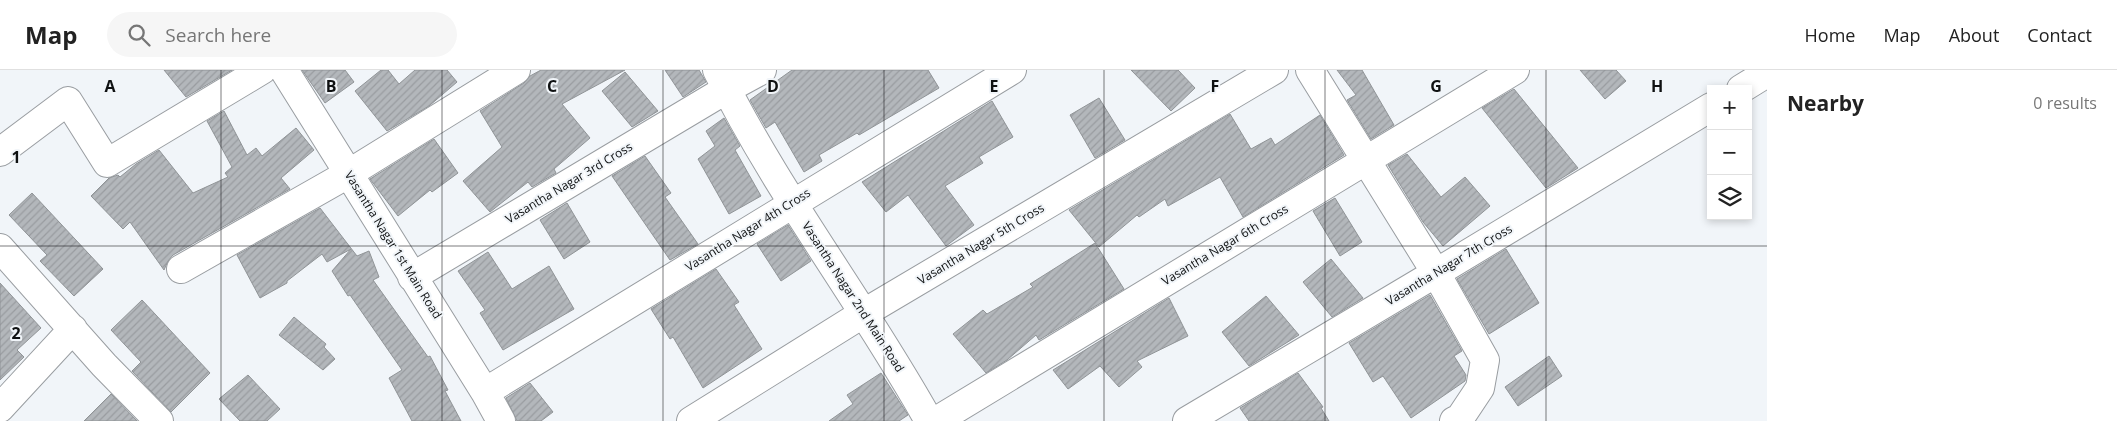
<!DOCTYPE html>
<meta charset="utf-8">
<style>
:root{--surface:#fff;--page:#f6f6f6;--text:#222;--muted:#767676;--line:#e0e0e0}
body{margin:0;font-family:"Open Sans",sans-serif;background:var(--page);color:var(--text)}
.controls{position:absolute;right:15px;top:15px;display:grid;overflow:hidden;border-radius:0px;box-shadow:0 2px 8px #0003}
.controls button{width:45px;height:45px;display:grid;place-items:center;padding:0;border:0;border-bottom:1px solid var(--line);background:var(--surface);color:var(--text);font:25px sans-serif}
.list{margin:0;padding:0;list-style:none}
h2{display:flex;justify-content:space-between;align-items:center;height:65px;margin:0;padding:0 20px;font-size:21px}
h2 small{font-size:16px;font-weight:400;color:var(--muted)}
.icon{flex:none;width:28px;height:28px;fill:none;stroke:currentColor;stroke-width:2;stroke-linecap:round;stroke-linejoin:round}
.map{position:relative;flex:none;width:1767px;height:351px;overflow:hidden}
header{display:flex;align-items:center;gap:30px;box-sizing:border-box;height:70px;padding:0 25px;background:var(--surface);border-bottom:1px solid var(--line)}
header strong{font-size:24px}
nav{display:flex;gap:28px;margin-inline-start:auto;font-size:18px}
.search{width:350px;height:45px;background:var(--page);display:flex;align-items:center;gap:12px;box-sizing:border-box;padding:0 18px;border-radius:28px;color:var(--muted);font-size:19px}
main{display:flex}
aside{flex:1;background:var(--surface)}
.map>svg:first-child{display:block}
</style>
<header>
<strong>Map</strong>
<div class="search"><svg class="icon" aria-label="search" viewBox="0 0 24 24"><circle cx="10" cy="10" r="6"/><path d="M15 15l6 6"/></svg>Search here</div>
<nav><a>Home</a><a>Map</a><a>About</a><a>Contact</a></nav>
</header>
<main>
<div class="map">
<svg width="1767" height="351" viewBox="0 0 1767 351">
<defs>
<pattern id="building-hatch" width="6" height="6" patternUnits="userSpaceOnUse" patternTransform="scale(1.25)"><rect width="6" height="6" fill="#b3b7bb"/><path d="M-1 1l2-2M0 6l6-6M5 7l2-2" fill="none" stroke="#999ca0"/></pattern>
</defs>
<rect width="100%" height="100%" fill="#f1f5f9"/>
<path fill="url(#building-hatch)" stroke="#909497" d="M 164,0 L 232,0 L 186,27 Z
M 302,0 L 345,0 L 354,12 L 325,33 Z
M 381,0 L 388,0 L 399,14 L 415,0 L 447,0 L 457,12 L 429,36 L 387,61 L 355,21 Z
M 541,0 L 625,0 L 562,34 L 590,68 L 554,99 L 556,103 L 532,117 L 528,112 L 490,142 L 463,111 L 502,77 L 480,41 L 524,13 L 530,6 Z
M 665,0 L 699,0 L 706,12 L 683,27 Z
M 792,0 L 928,0 L 939,18 L 859,65 L 857,63 L 819,85 L 822,91 L 804,102 L 775,52 L 766,58 L 750,30 Z
M 1131,0 L 1178,0 L 1195,18 L 1171,41 Z
M 1337,0 L 1362,0 L 1394,55 L 1371,69 L 1347,30 L 1356,25 Z
M 1580,0 L 1616,0 L 1626,11 L 1605,29 Z
M 625,2 L 658,41 L 632,57 L 602,21 Z
M 1514,19 L 1578,98 L 1546,118 L 1482,38 Z
M 1099,28 L 1125,70 L 1095,88 L 1070,45 Z
M 992,31 L 1013,67 L 979,87 L 983,93 L 945,116 L 974,155 L 946,176 L 908,125 L 886,142 L 862,112 Z
M 224,41 L 247,85 L 256,78 L 262,86 L 296,58 L 314,80 L 281,108 L 290,119 L 173,185 L 168,191 L 164,200 L 130,152 L 123,159 L 91,126 L 109,108 L 118,105 L 120,107 L 136,94 L 159,80 L 193,123 L 228,107 L 225,103 L 232,97 L 207,51 Z
M 1230,44 L 1251,79 L 1271,68 L 1275,75 L 1320,45 L 1344,85 L 1243,147 L 1220,107 L 1168,136 L 1165,129 L 1139,147 L 1137,145 L 1099,177 L 1069,140 Z
M 724,48 L 740,76 L 735,80 L 761,126 L 729,144 L 698,89 L 715,76 L 706,61 Z
M 434,69 L 458,103 L 432,122 L 430,120 L 398,146 L 370,109 Z
M 1407,84 L 1441,127 L 1465,107 L 1490,136 L 1443,176 L 1423,152 L 1388,95 Z
M 645,86 L 671,123 L 665,127 L 698,174 L 670,190 L 612,106 Z
M 32,123 L 103,199 L 74,226 L 40,191 L 47,185 L 9,145 Z
M 1335,128 L 1362,172 L 1340,186 L 1313,141 Z
M 567,133 L 590,172 L 564,189 L 540,150 Z
M 320,138 L 357,186 L 369,181 L 379,207 L 373,210 L 428,287 L 430,286 L 448,320 L 445,321 L 461,351 L 412,351 L 389,308 L 402,300 L 350,225 L 348,226 L 332,201 L 351,179 L 327,192 L 322,184 L 287,211 L 287,213 L 260,228 L 237,185 Z
M 788,155 L 811,191 L 781,211 L 757,174 Z
M 1095,173 L 1124,219 L 1039,270 L 1036,265 L 1007,290 L 986,303 L 953,264 L 983,240 L 987,244 L 1033,217 L 1030,214 Z
M 1506,179 L 1539,233 L 1489,264 L 1457,209 Z
M 488,182 L 512,219 L 549,196 L 574,239 L 503,280 L 480,243 L 485,240 L 458,201 Z
M 1331,189 L 1363,228 L 1332,247 L 1303,212 Z
M 716,199 L 739,232 L 734,235 L 762,279 L 703,318 L 673,267 L 670,269 L 651,239 Z
M 0,213 L 41,258 L 17,280 L 24,287 L 0,310 Z
M 1430,225 L 1462,281 L 1454,286 L 1466,305 L 1465,311 L 1411,348 L 1383,306 L 1373,312 L 1349,273 Z
M 1266,226 L 1299,265 L 1249,296 L 1222,262 Z
M 1169,228 L 1188,266 L 1137,291 L 1142,297 L 1119,317 L 1100,296 L 1068,319 L 1053,300 Z
M 142,230 L 210,303 L 171,342 L 132,301 L 141,292 L 111,260 Z
M 294,247 L 326,274 L 324,277 L 335,289 L 323,300 L 279,265 Z
M 1549,286 L 1562,306 L 1518,336 L 1505,317 Z
M 881,303 L 908,345 L 899,351 L 829,351 L 853,334 L 847,325 Z
M 1298,303 L 1323,337 L 1321,338 L 1329,351 L 1249,351 L 1240,338 Z
M 248,305 L 280,339 L 267,351 L 240,351 L 219,329 Z
M 530,313 L 553,342 L 541,351 L 517,351 L 506,328 Z
M 111,324 L 137,351 L 84,351 Z"/>
<g fill="none" stroke-linecap="round" stroke-linejoin="round">
<g stroke="#999da1" stroke-width="30">
<path id="minor" d="M 284,0 L 485,322 L 501,351
M 717,0 C 777,123 863,232 929,351
M 1310,0 L 1436,203 L 1485,290 L 1480,318 L 1460,348 L 1454,351
M 1741,19 L 1767,3
M 0,82 L 68,31 L 107,93 L 262,0
M 0,178 L 104,295 L 159,351
M 181,199 L 348,104 L 516,0
M 412,207 L 727,19 L 762,0
M 485,322 L 1012,0
M 0,338 L 73,259
M 691,351 L 864,243 L 1274,0
M 936,351 L 1515,0
M 1187,351 L 1436,203 L 1711,37"/>
</g>
<use href="#minor" stroke="#fff" stroke-width="28"/>
</g>
<path fill="none" stroke="#0f1112" stroke-width="1" stroke-opacity="0.55" d="M 221,0 L 221,351M 442,0 L 442,351M 663,0 L 663,351M 884,0 L 884,351M 1104,0 L 1104,351M 1325,0 L 1325,351M 1546,0 L 1546,351M 0,176 L 1767,176"/>
<g text-anchor="middle" stroke-width="4" stroke-linejoin="round" paint-order="stroke">
<g font-size="12" fill="#0f1112" stroke="#f1f5f9">
<text transform="translate(569 113) rotate(-31)" y="4">Vasantha Nagar 3rd Cross</text>
<text transform="translate(748 160) rotate(-32)" y="4">Vasantha Nagar 4th Cross</text>
<text transform="translate(981 174) rotate(-31)" y="4">Vasantha Nagar 5th Cross</text>
<text transform="translate(393 175) rotate(58)" y="4">Vasantha Nagar 1st Main Road</text>
<text transform="translate(1225 175) rotate(-31)" y="4">Vasantha Nagar 6th Cross</text>
<text transform="translate(1449 195) rotate(-31)" y="4">Vasantha Nagar 7th Cross</text>
<text transform="translate(853 227) rotate(57)" y="4">Vasantha Nagar 2nd Main Road</text>
</g>
</g>
<g font-size="16" text-anchor="middle" font-weight="bold" fill="#0f1112" stroke="#f1f5f9" stroke-width="4" stroke-linejoin="round" paint-order="stroke">
<text x="110" y="22">A</text>
<text x="331" y="22">B</text>
<text x="552" y="22">C</text>
<text x="773" y="22">D</text>
<text x="994" y="22">E</text>
<text x="1215" y="22">F</text>
<text x="1436" y="22">G</text>
<text x="1657" y="22">H</text>
<text x="16" y="93">1</text>
<text x="16" y="269">2</text>
</g>
</svg>
<div class="controls">
<button>+</button>
<button>−</button>
<button><svg class="icon" aria-label="layers" viewBox="0 0 24 24"><path d="M12 4l9 5-9 5-9-5zM3 14l9 5 9-5"/></svg></button>
</div>
</div>
<aside>
<h2>Nearby<small>0 results</small></h2>
<ul class="list">
</ul>
</aside>
</main>
